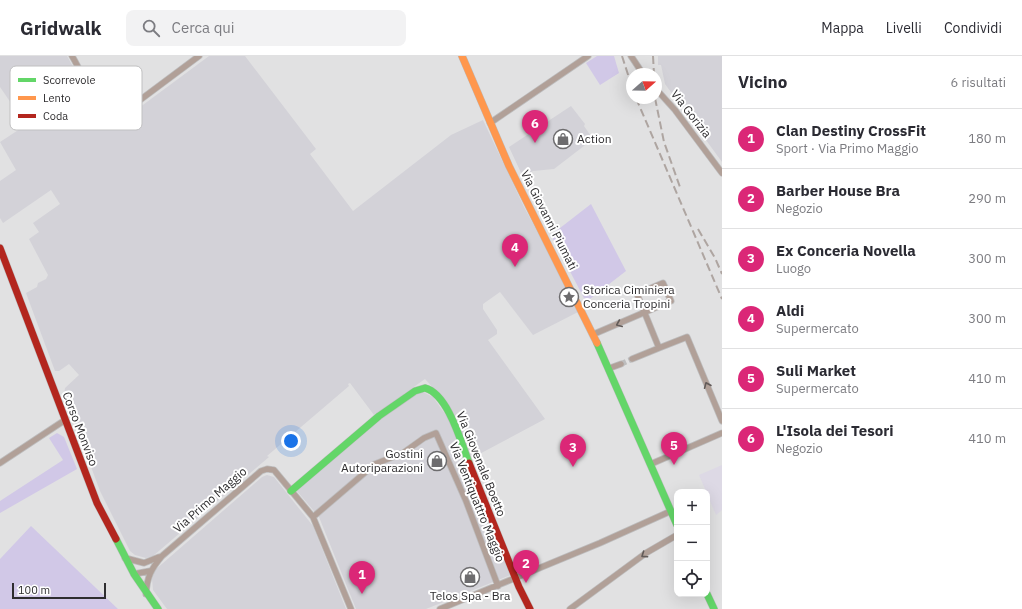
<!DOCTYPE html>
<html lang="it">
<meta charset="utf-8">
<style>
:root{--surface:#fff;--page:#f2f2f3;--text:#2b2b33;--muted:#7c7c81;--line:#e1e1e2;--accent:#db2777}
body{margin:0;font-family:"IBM Plex Sans",sans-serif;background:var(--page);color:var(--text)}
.controls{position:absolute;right:12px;bottom:12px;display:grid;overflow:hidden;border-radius:8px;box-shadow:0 4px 16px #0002}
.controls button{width:36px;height:36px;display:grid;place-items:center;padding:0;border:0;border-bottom:1px solid var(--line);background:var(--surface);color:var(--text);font:20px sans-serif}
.compass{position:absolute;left:626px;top:12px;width:36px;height:36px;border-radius:50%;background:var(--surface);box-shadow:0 4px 16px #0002;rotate:70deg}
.scale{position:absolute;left:12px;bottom:10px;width:94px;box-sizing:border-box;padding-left:4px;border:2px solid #2e2d2f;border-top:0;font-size:11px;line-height:14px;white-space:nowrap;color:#2e2d2f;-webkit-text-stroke:3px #fff;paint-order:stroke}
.you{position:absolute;left:291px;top:385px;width:14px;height:14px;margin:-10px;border:3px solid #fff;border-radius:50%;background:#1a73e8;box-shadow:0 0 0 6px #1a73e833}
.badge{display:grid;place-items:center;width:26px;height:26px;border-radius:50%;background:var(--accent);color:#fff;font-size:13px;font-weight:700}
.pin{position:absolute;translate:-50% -33px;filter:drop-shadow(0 1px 2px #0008)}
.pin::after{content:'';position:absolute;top:21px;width:14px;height:12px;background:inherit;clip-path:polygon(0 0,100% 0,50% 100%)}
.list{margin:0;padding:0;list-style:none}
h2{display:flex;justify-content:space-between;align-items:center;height:52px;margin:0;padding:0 16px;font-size:17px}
h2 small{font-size:13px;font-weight:400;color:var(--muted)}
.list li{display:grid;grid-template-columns:26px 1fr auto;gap:12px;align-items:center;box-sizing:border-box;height:60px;padding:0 16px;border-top:1px solid var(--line)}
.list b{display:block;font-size:15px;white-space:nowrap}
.list p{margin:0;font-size:13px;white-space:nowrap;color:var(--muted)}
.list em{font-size:13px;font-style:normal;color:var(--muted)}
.icon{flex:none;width:22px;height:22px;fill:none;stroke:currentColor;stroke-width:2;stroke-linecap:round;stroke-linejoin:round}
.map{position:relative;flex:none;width:722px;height:553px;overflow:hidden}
header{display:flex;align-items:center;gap:24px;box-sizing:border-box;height:56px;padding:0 20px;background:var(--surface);border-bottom:1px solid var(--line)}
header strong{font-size:19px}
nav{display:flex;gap:22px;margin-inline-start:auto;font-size:14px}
.search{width:280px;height:36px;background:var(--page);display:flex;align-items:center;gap:10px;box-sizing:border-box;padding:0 14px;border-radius:8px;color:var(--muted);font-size:15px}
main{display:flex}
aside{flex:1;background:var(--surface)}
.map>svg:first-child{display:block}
</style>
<header>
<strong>Gridwalk</strong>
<div class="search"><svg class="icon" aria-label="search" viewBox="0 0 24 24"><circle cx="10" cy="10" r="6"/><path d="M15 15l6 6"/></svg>Cerca qui</div>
<nav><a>Mappa</a><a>Livelli</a><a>Condividi</a></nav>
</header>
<main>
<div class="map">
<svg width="722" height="553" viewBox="0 0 722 553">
<rect width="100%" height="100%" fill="#e1e1e2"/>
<path fill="#d3d2d8" d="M 0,0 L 67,0 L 107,70 L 124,63 L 209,0 L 245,0 L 316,93 L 310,98 L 353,155 L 451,79 L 483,64 L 524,151 L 580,255 L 533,279 L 500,236 L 483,248 L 483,253 L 497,274 L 497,278 L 488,284 L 545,363 L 470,403 L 436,335 L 425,323 L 374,359 L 350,327 L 348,328 L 349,330 L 267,400 L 269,401 L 153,500 L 146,502 L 135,499 L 130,495 L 100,435 L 64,338 L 65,332 L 79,319 L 69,308 L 59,315 L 55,315 L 26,237 L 37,231 L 38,227 L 46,223 L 48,219 L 29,183 L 39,176 L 33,167 L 60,148 L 51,134 L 3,167 L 0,162 L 0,125 L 16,114 L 0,86 L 26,69 L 0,31 Z
M 658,0 L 722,0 L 722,106 L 665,28 L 661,9 L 658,9 Z
M 571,50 L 585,68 L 584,70 L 593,83 L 554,113 L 533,115 L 523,121 L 509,91 Z
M 420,337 L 425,337 L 433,341 L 450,365 L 513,518 L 426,553 L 356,553 L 319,461 L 296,434 L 356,381 L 413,340 Z
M 267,419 L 274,421 L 313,470 L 346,553 L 167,553 L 153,534 L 152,523 L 155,514 L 262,421 Z"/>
<path fill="#ddd9e5" d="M 722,409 L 722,454 L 716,459 L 699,419 Z"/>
<path fill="#d1c8e7" d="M 597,0 L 614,0 L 619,17 L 600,29 L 586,7 Z
M 591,148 L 626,215 L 586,246 L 551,179 Z
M 57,377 L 64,381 L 77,413 L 0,457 L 0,445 L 63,404 L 49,382 Z
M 31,470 L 118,553 L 0,553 L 0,503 Z"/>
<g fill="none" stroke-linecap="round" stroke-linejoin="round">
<path stroke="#bdbdbe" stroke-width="5.5" stroke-dasharray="5.5 3" stroke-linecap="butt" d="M 621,308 L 632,303"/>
<g stroke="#bdbdbe" stroke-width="7">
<path id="street" d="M 72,0 C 80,13 98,55 112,57 C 120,58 126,54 132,50 L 199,0
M 631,0 L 643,18
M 656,33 L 675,54 L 722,117
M 490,67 L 588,0
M 594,278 L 671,245 L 663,227 L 637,238 L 659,292 L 687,281 L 722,365
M 632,303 L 659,292
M 610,312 L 621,308
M 0,407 L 65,364
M 651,408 L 722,377
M 313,461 L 375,408 L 403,397 L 424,382 L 436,377 L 466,445 L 498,530
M 125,502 L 144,507 L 159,501
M 134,518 L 150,515
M 146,538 C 147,521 151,513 162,500 L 261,415 L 267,413 L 274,414 L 313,461 L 351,553
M 440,553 L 600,487 L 671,455
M 570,553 L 646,497 L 677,479"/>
</g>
<g stroke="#bdbdbe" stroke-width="8">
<path id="fast" d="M 597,287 L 677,469
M 291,435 L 379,360 L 415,335 L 425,332 C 448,338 461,386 469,407
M 116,483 L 134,518 L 158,553
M 707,538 L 714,553"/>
</g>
<g stroke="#bdbdbe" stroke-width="8">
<path id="slow" d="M 462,0 L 509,110 L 597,287"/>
</g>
<g stroke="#bdbdbe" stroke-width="8">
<path id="jam" d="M 0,192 L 97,447 L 116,483
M 469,407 L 519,531 L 530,553"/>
</g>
<use href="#street" stroke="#b1a098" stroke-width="5.5"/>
<use href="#fast" stroke="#63d668" stroke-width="7"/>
<use href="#slow" stroke="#ff974d" stroke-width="7"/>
<use href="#jam" stroke="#b3261e" stroke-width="7"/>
<path stroke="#aea5a1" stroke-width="2" stroke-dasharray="8 4" stroke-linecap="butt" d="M 622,0 L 632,31
M 653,0 L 654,18
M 636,42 L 722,243
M 655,42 L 664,86 L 681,134
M 698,173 L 715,202 L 722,218"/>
</g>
<defs><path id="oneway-chevron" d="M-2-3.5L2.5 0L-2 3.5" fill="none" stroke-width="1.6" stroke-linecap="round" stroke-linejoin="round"/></defs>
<g stroke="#625b59">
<use href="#oneway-chevron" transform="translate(619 268) rotate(157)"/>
<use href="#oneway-chevron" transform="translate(707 329) rotate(-113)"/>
<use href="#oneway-chevron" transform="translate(644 499) rotate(146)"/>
</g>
<defs>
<g id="shop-ring" transform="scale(1)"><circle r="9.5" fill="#fff" stroke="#6d6c6e" stroke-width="1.5"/><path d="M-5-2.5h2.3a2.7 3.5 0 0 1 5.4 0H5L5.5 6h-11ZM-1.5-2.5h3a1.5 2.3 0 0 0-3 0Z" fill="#6d6c6e"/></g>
<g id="sight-ring" transform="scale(1)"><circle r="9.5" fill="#fff" stroke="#6d6c6e" stroke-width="1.5"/><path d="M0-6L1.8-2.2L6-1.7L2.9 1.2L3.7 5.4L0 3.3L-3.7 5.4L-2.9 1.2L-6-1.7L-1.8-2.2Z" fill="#6d6c6e"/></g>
</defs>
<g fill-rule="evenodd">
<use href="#shop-ring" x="563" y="83"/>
<use href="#sight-ring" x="569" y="241"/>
<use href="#shop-ring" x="437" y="405"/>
<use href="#shop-ring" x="470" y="521"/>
</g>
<g text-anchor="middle" stroke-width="4" stroke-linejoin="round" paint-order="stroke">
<g font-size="12" fill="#2e2d2f" stroke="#fff">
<text transform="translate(691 58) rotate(52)" y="4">Via Gorizia</text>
<text transform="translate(549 164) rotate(63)" y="4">Via Giovanni Piumati</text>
<text transform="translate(80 373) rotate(69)" y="4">Corso Monviso</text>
<text transform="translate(481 408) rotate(68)" y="4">Via Giovenale Boetto</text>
<text transform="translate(210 444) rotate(-41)" y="4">Via Primo Maggio</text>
<text transform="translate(477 446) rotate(68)" y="4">Via Ventiquattro Maggio</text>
</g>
<g font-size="12" fill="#2e2d2f" stroke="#fff" text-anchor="start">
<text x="577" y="87">Action</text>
<text x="583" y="238">Storica Ciminiera<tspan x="583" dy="14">Conceria Tropini</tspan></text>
<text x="423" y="402" text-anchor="end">Gostini<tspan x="423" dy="14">Autoriparazioni</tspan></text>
<text x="470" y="544" text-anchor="middle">Telos Spa - Bra</text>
</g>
</g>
<rect x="10" y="10" width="132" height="64" rx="6" fill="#fff" stroke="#c0c0c1" stroke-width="1"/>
<rect x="18" y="22" width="18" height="4" fill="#63d668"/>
<rect x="18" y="40" width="18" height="4" fill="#ff974d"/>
<rect x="18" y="58" width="18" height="4" fill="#b3261e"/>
<g font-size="11" fill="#2e2d2f">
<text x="43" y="28">Scorrevole</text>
<text x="43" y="46">Lento</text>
<text x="43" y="64">Coda</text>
</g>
</svg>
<div class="controls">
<button>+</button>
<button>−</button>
<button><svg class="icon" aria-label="locate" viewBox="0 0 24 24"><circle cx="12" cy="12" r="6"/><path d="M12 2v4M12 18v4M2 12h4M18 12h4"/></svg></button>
</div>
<svg class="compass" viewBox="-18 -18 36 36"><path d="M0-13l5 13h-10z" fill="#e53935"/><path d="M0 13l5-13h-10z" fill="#7c7c81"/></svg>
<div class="scale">100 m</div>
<div class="you"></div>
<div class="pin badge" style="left:362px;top:538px">1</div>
<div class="pin badge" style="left:526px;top:527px">2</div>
<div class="pin badge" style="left:573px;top:411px">3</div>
<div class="pin badge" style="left:515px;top:211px">4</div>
<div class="pin badge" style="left:674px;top:409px">5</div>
<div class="pin badge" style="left:535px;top:87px">6</div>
</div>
<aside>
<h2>Vicino<small>6 risultati</small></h2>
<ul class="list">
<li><span class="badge">1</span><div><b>Clan Destiny CrossFit</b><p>Sport · Via Primo Maggio</p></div><em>180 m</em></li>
<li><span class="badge">2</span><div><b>Barber House Bra</b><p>Negozio</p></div><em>290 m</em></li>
<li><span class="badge">3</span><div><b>Ex Conceria Novella</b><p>Luogo</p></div><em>300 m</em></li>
<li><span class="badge">4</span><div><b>Aldi</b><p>Supermercato</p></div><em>300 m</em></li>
<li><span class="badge">5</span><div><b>Suli Market</b><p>Supermercato</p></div><em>410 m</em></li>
<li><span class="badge">6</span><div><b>L'Isola dei Tesori</b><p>Negozio</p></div><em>410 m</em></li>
</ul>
</aside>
</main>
